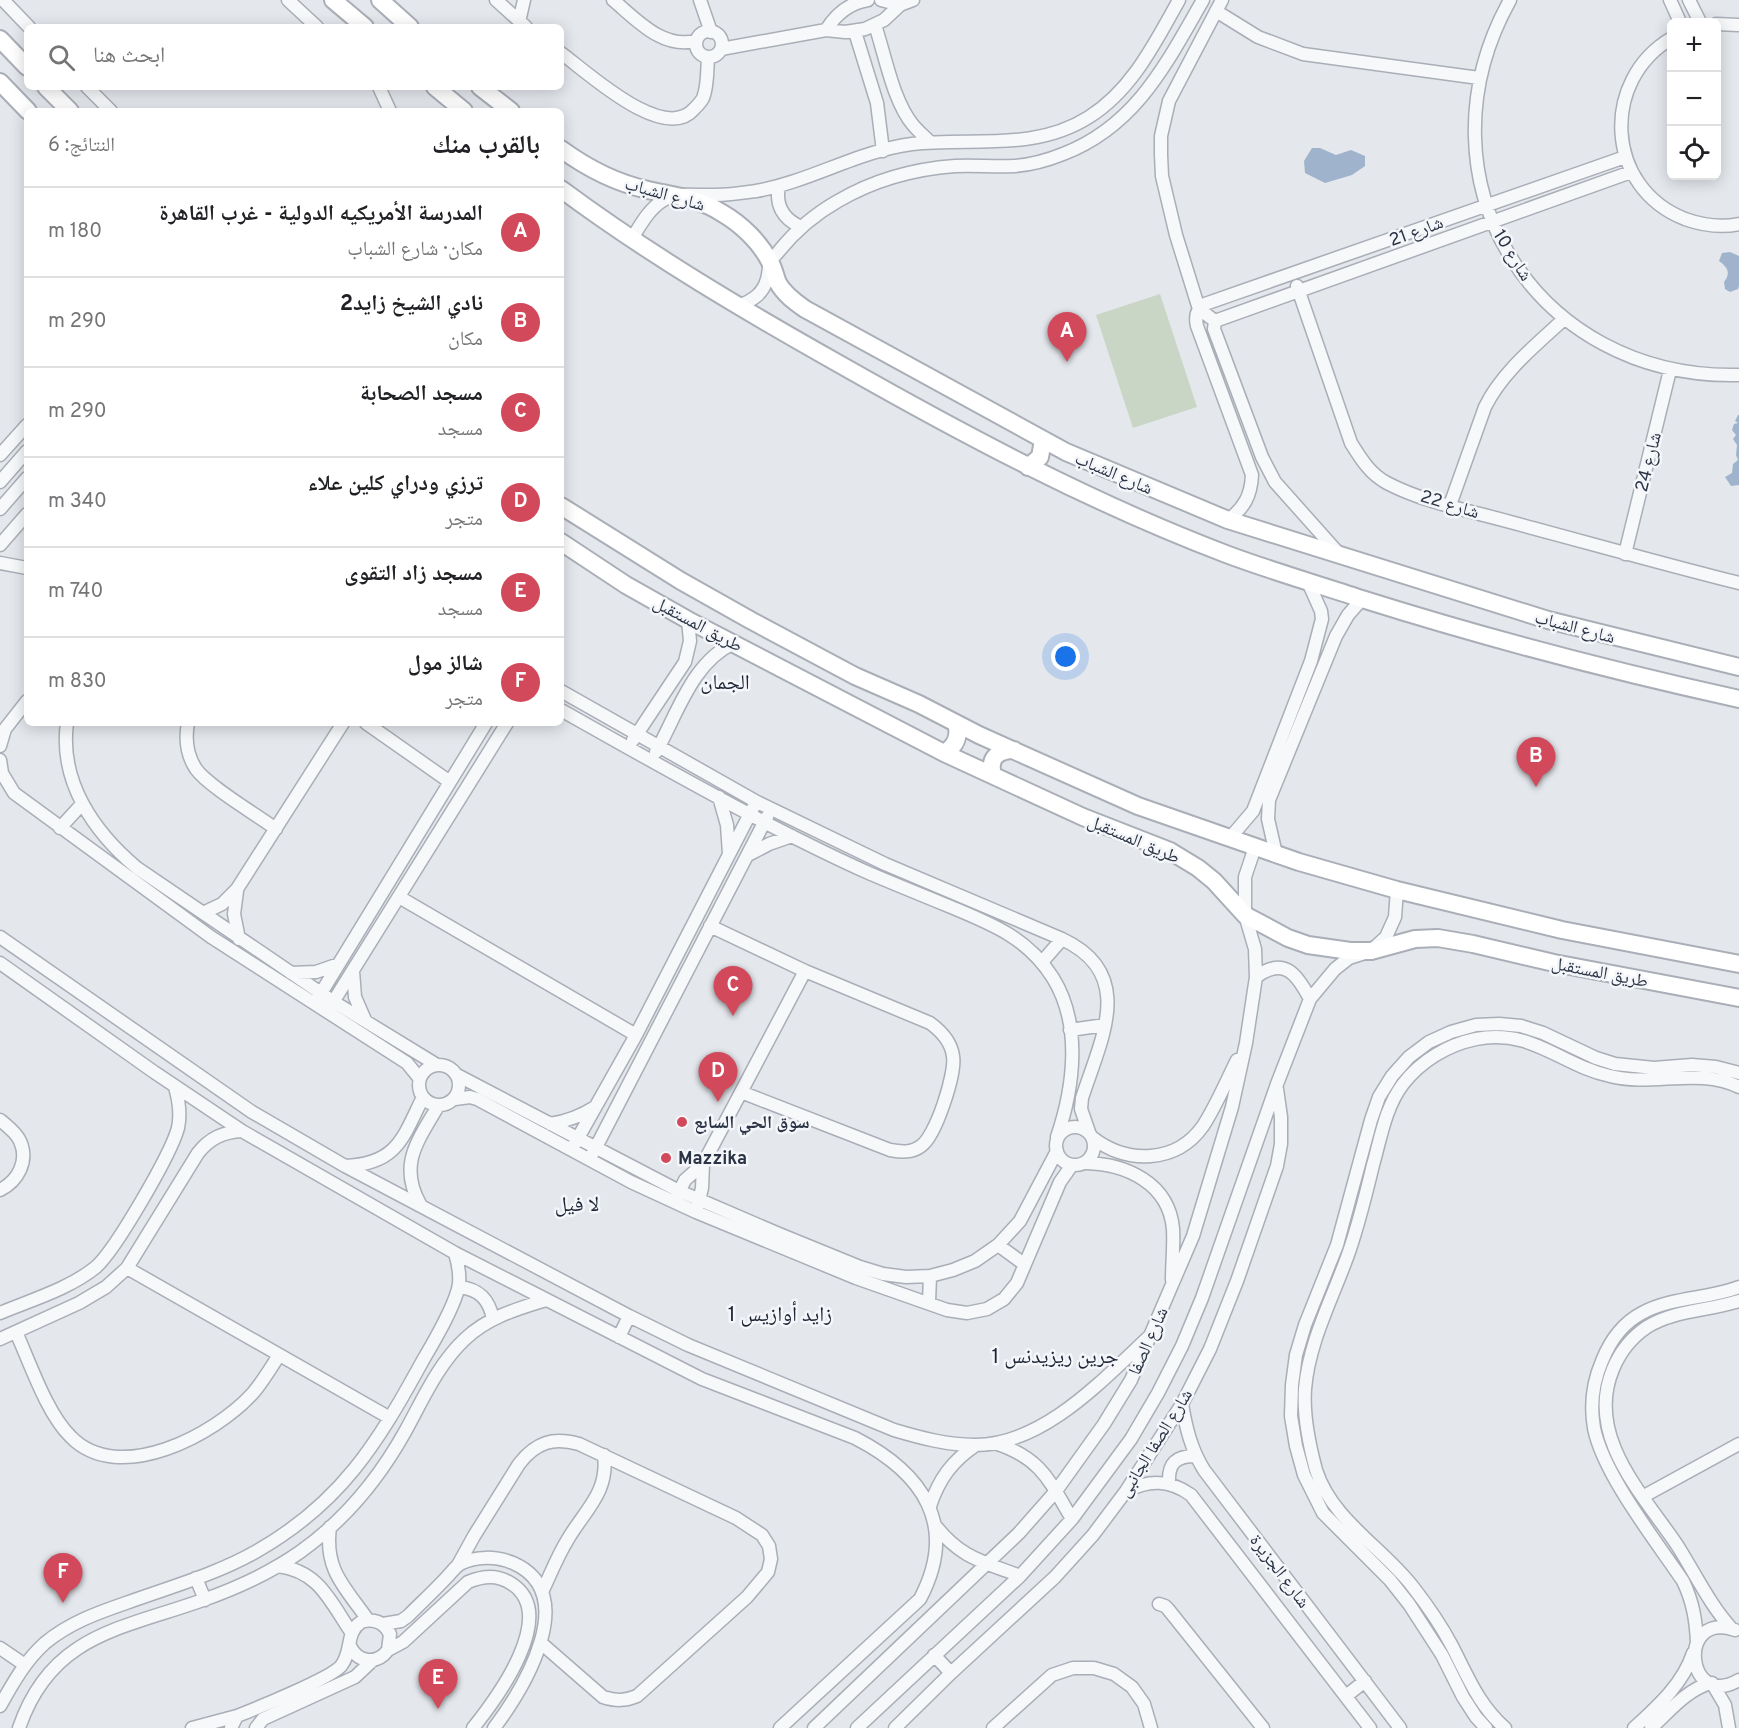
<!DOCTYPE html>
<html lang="ar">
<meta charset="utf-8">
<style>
:root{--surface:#fff;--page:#f2f2f2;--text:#202124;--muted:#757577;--line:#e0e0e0;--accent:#d1495b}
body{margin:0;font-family:Overpass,"Noto Naskh Arabic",sans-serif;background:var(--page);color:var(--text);direction:rtl}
.controls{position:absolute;right:18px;top:18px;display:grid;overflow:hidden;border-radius:9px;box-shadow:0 3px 15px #0003}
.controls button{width:54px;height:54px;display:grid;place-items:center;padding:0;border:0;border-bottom:2px solid var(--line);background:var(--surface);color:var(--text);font:30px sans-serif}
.you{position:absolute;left:1066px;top:657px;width:21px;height:21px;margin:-15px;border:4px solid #fff;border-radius:50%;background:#1a73e8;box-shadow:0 0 0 9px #1a73e833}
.badge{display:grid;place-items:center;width:39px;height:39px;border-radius:50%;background:var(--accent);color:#fff;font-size:20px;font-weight:700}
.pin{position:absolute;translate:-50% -50px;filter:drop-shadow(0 2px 3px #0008)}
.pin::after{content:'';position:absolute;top:32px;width:21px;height:18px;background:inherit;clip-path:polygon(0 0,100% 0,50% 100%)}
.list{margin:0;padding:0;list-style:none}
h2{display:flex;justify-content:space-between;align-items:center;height:78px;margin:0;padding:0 24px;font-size:26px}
h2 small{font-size:20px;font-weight:400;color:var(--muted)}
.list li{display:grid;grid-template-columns:39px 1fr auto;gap:18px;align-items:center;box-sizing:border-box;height:90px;padding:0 24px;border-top:2px solid var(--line)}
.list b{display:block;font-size:22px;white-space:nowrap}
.list p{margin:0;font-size:20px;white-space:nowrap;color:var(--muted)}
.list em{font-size:20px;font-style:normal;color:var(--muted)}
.icon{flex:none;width:33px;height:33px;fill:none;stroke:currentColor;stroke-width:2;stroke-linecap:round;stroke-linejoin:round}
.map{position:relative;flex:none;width:1739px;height:1728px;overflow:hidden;direction:ltr}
.search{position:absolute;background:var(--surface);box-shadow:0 3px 15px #0003;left:24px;top:24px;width:540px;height:66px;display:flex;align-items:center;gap:15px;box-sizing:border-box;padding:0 21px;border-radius:9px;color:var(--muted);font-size:22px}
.panel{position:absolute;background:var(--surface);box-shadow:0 3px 15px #0003;left:24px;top:108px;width:540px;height:618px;border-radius:9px;direction:rtl}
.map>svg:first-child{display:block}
</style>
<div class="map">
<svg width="1739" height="1728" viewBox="0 0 1739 1728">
<rect width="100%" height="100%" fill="#e4e7ec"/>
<path fill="#c9d6c5" d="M 1160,294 L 1197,407 L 1133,428 L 1096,315 Z"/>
<path fill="#9fb4cc" d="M 1312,148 L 1320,148 L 1336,155 L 1351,150 L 1365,156 L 1365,166 L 1352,175 L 1325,183 L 1305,173 L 1304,161 Z
M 1730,252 L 1739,256 L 1739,286 L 1738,289 L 1730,292 L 1725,289 L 1724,282 C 1732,272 1726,266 1719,261 L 1722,253 Z
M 1738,415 L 1739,415 L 1739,485 L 1731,486 L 1725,477 L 1732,473 L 1733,464 L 1738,460 L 1736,455 L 1737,445 L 1733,439 L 1736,435 L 1732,430 L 1734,424 L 1738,423 L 1735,421 Z"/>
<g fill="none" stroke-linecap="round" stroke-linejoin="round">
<g stroke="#a9aeb7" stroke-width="15">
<path id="street" d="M 3,0 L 29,27
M 288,0 L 317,27
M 496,0 L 526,27
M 613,0 C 637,20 662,49 696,41
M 700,0 L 711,32
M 881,0 L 900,5
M 1510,0 C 1410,180 1535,380 1739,375
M 1670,0 L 1680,22
M 1689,0 L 1700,22
M 1216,11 L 1258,37 L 1303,54 L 1479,78
M 519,22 L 524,0
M 1716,24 L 1739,25
M 875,25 C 885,55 893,101 913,125 C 918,131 924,136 930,142
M 826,30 C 836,14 849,3 868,0
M696 44a13 13 0 1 1 26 0a13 13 0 1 1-26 0Z
M 855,32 L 877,103 L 883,151
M 1672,38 C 1600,80 1605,188 1685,219 C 1702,225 1721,228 1739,224
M 721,49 L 826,30 L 845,32 L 865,29 L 884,20 L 900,5 L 913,0
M 561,53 C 587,72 664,144 694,109 C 697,106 701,102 703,98 C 708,86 707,70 708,57
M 87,87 L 111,111
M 379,87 L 390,111
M 779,186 C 775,205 783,219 801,227
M 631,240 C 640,226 648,210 662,201 C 678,191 698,196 715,195 C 729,195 742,193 756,191 C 809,182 858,151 912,144 C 972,137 1034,152 1089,117 C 1132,90 1155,43 1179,0
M 1297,286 L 1351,443 C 1361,459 1370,474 1387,483 C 1425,503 1472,511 1514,523 C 1589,543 1663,564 1739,583
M 739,306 C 753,300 763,294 767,279 C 769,273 768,266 771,261 C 772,258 777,254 779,251 C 796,230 815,214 838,201 C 874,180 913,169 955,166 C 974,165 994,167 1014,166 C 1030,165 1048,160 1063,154 C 1136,126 1166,64 1203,0
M 1215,321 L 1199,309 L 1176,235 L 1162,176 L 1161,155 L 1161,136 L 1169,101 L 1222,0
M 0,455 L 27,425
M 0,482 L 27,451
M 1450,505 L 1485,407 C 1502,372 1536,345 1564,319
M 0,509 L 27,478
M 1228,520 C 1244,508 1251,496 1252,475 L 1197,326 C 1195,317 1196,309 1205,304 L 1625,157
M 0,545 L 27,514
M 1625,554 L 1670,370
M 1340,555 L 1275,482 L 1262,457 L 1214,329 L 1215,321 L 1631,172
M 0,563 L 27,568
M 561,691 L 757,802 L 885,864 L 1062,939 C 1137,974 1101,1039 1082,1098 L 1081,1109 L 1089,1132
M 561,710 C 628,748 696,786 764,822 C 799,840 835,858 871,874 C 897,885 924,896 951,907 C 992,924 1028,938 1053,978 C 1082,1025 1074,1087 1057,1137
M 67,723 C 59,782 94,832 137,868 L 334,1002 L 437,1065
M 188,723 C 185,739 186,754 196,769 C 208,786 257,815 276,829
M 366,723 L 450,782
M 633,740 L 685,662 L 690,641 L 688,620
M 0,746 L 5,729 L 27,701
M 656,752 C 677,715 692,662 734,643
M 0,760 L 2,773 L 14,793 L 211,937 L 407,1063 L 420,1079
M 719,797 L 727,825 L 729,854
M 60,828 L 82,804
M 1230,838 L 1253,811 L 1311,661 L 1322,619 L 1321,611 L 1308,582
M 1276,854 L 1268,819 L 1269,800 L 1336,636 L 1348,615 L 1362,599
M 748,855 L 769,844 L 792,836
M 237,891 L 234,914 L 239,939
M 399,897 L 636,1035
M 203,913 L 222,904 L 237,889 L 343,723
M 710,926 L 805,971 L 930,1023 C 941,1031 951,1041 953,1056 C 956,1073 936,1136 921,1146 C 912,1153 901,1152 890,1150 L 741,1092
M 0,937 L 252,1112 L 345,1166 L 629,1316 L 688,1345 L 894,1430 C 921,1438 947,1445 975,1445 C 1045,1445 1105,1377 1153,1333
M 1042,962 L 1062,939
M 0,963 L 154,1072 L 242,1131 L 455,1253 L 702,1379 L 855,1438 C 923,1473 959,1525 920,1599 L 780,1728
M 353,971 L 355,997 L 365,1020
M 291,973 L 316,972 L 339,964
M 1256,977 C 1284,956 1297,974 1310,999
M 318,998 L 486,723
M 330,1007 L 507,723
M 1070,1030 L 1105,1025
M419 1085a20 20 0 1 1 40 0a20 20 0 1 1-40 0Z
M 457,1075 L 679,1191 L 779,1234 L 860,1267 L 883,1274 L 906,1277 L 930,1276 L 953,1270 L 975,1261 L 998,1245 L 1020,1221 L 1057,1151
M 455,1099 L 470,1097 L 477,1099 L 631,1182 L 696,1212 L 856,1278 L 947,1310 L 967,1313 L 987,1309 L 1004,1299 L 1017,1283 L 1060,1182 L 1072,1165
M 0,1120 C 7,1126 16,1132 20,1141 C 29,1161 18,1181 0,1190
M 550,1124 C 568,1121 581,1116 595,1107
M1056 1146a19 19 0 1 1 38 0a19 19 0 1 1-38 0Z
M 1093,1138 C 1127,1164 1176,1164 1203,1126 C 1216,1106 1226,1082 1237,1060
M 574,1145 L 636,1035 L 753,808
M 593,1153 L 767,817
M 1086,1163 C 1126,1164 1169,1183 1173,1229 C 1174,1245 1172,1263 1172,1280
M 345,1166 C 397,1164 403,1138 423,1097
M 676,1198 L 685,1180 L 703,1164 L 805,971
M 420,1204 C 398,1164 418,1141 438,1106
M 698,1205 L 702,1188 L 703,1164
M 998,1245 L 1024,1264
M 127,1268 L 390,1418
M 459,1287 C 479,1289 489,1299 493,1319
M 929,1302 L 930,1276
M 0,1313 C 31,1300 69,1289 96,1267 C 116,1249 171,1154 178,1128 C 181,1114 179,1101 175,1087
M 16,1332 C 30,1363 47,1414 71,1437 C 119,1486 215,1435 253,1393 C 263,1381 271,1368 279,1355
M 619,1337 L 629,1316
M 0,1339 L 79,1303 L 106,1287 L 127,1268 L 198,1153 C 210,1138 223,1132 242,1131
M 1182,1404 C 1186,1428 1191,1449 1204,1470 L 1400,1728
M 995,1443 C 1041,1458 1049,1480 1072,1519
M 1169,1483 C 1168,1463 1176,1456 1195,1456
M 1127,1491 C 1150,1479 1170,1480 1191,1495 L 1370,1728
M 1644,1496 L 1739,1444
M 930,1506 C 939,1479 952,1461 976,1445
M 935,1525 C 960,1558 984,1562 1020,1576
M 330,1527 C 324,1570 345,1587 368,1620
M 458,1565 L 474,1536 L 519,1464 C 536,1442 553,1437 579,1444 L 736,1518 L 762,1535 L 769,1546 L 771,1559 L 768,1572 L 747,1597 L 637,1696 C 625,1701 616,1701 603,1697 L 541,1643
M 278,1566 C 319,1571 330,1601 351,1632
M 196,1578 L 205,1600
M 543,1590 C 551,1573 558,1555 568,1539 C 585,1510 609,1492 604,1455
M 1159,1604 L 1165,1606 L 1168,1609 L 1263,1728
M 383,1624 L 401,1621 L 408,1616 C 421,1603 434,1591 447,1577 C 451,1573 455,1567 460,1564 C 476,1556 496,1556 513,1563 C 582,1593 524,1688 494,1728
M 1732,1629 C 1709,1604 1695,1573 1677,1545 C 1642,1493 1585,1436 1613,1369 C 1620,1352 1632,1337 1647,1327 C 1674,1310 1709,1311 1739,1301
M 1735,1630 C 1676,1610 1686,1711 1739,1680
M 1697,1643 C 1696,1620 1693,1602 1683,1581 C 1656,1541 1603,1474 1594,1428 C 1590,1405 1593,1382 1602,1361 C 1610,1341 1623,1323 1642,1313 C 1671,1297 1708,1299 1739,1287
M 0,1648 L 25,1665
M 388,1650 L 403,1642 L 468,1582 C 483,1576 497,1574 512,1584 C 559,1615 497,1698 473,1728
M 934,1655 L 951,1673
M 1712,1683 L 1725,1705 L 1729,1728
M 1346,1696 L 1365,1681
M 0,1706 C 13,1683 25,1661 45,1643 C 69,1623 97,1613 126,1603 C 170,1587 217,1574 257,1551 C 341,1503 377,1444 422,1362 C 433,1343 456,1305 459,1284 C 460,1273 458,1263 455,1253
M 19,1728 C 51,1634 122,1629 203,1600 C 237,1588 270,1573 300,1552 C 345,1520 380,1477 406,1430 C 423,1399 439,1363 465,1339 C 488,1317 517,1309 546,1300
M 192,1728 L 237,1716
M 231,1728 L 237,1716 C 255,1709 331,1678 341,1666 C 353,1651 345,1633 361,1622 C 374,1618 384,1622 390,1634 L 388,1650 C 377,1665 358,1663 350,1646
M 256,1728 L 263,1719 L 355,1677 L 372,1661
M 814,1728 L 1019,1533 L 1056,1491 L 1104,1424 L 1131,1380 L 1193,1236 L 1232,1107 L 1246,1043 L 1256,977 L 1255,949 L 1245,915 L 1245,877 L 1255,847
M 857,1728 L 1020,1576 L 1072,1519 L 1131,1439 L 1158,1393 L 1182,1346 L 1202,1298 L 1277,1084 L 1310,999 L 1335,969 L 1349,958 L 1371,951 L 1386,937 L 1395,917 L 1397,890
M 895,1728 L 951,1673 L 1055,1577 L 1093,1535 L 1126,1491 L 1182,1404 L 1210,1349 L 1237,1281 L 1277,1166 L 1281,1144 L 1281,1117 L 1277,1089
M 993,1728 L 1052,1675 L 1073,1668 L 1094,1668 L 1114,1674 L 1132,1687 L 1144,1704 L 1151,1728
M 1486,1728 L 1476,1717 L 1463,1697 L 1442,1655 L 1409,1604 L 1390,1580 L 1323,1513 L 1304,1475 L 1296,1446 L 1291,1416 L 1292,1385 L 1296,1355 L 1305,1325 L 1337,1245 L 1371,1120 L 1379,1097 L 1392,1076 L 1409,1057 L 1429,1042 L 1451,1032 L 1476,1025 L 1499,1024 L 1521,1026 L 1543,1033 L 1596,1058 L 1615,1064 L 1654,1068 L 1692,1065 L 1716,1067 L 1739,1073
M 1505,1728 C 1479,1706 1467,1675 1452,1646 C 1441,1625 1427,1605 1413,1587 C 1382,1547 1332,1520 1316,1470 C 1309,1444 1303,1416 1305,1389 C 1309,1340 1334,1296 1350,1249 C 1359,1222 1366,1194 1373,1165 C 1381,1137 1385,1108 1403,1084 C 1421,1061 1447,1045 1476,1039 C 1532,1028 1560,1065 1610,1076 C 1652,1087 1699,1067 1739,1087
M 1634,1728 C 1657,1707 1683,1684 1693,1653
M 1651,1728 C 1670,1711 1685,1691 1710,1683"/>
</g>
<g stroke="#a9aeb7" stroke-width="20">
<path id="secondary" d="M 333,0 L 365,27
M 380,0 L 410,27
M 0,39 L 27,67
M 0,82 L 28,111
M 46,87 L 70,111
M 435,87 L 464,111
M 480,87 L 511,111
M 561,149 C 587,168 616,183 648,190 C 674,196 699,198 722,213 C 741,224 760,242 770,262 C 774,268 775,276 778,283 C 784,294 795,302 805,309 L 1066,452 L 1228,520 L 1548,620 L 1739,667
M 561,189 C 650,255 745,311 841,365 C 966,436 1092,503 1226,554 C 1271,571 1317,584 1362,599 C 1486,638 1612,671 1739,699
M 1028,467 L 1040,457 L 1043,440
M 561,506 L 681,581 L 752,621 L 855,676 L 919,704 L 979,735 L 1138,806 L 1299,862 L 1397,890 L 1562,930 L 1739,964
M 561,542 L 626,585 L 688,620 L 944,753 L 1083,817 L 1170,851 L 1198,868 L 1214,881 L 1245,915 L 1288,938 L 1308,945 L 1350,951 L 1371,951 L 1415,939 L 1438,938 L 1473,944 L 1554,963 L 1739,998
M 944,753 C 956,746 960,736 956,723
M 993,775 C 988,758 998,750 1014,750"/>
</g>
<use href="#street" stroke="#f7f8fa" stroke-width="12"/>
<use href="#secondary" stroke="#fff" stroke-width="16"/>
</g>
<g fill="#d1495b" stroke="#f4f6f9" stroke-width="2">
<circle cx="682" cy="1122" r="6"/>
<circle cx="666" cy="1158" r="6"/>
</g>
<g text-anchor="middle" stroke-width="5" stroke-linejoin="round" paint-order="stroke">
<g font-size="18" fill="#2b3445" stroke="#f4f6f9">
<text transform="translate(665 194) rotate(16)" y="6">شارع الشباب</text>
<text transform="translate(1416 231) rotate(-20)" y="6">شارع 21</text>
<text transform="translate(1513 255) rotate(58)" y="6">شارع 10</text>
<text transform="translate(1648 462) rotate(-76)" y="6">شارع 24</text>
<text transform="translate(1114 473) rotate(23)" y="6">شارع الشباب</text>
<text transform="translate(1450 504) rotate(17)" y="6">شارع 22</text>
<text transform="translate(698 624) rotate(28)" y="6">طريق المستقبل</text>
<text transform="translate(1575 627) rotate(15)" y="6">شارع الشباب</text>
<text transform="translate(1134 839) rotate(23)" y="6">طريق المستقبل</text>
<text transform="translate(1600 972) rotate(11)" y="6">طريق المستقبل</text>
<text transform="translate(1148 1341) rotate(-66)" y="6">شارع الصفا</text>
<text transform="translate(1155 1443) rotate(-58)" y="6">شارع الصفا الجانبى</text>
<text transform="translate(1280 1571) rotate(53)" y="6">شارع الجزيرة</text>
</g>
<g font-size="18" font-weight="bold" fill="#2b3445" stroke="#f4f6f9" text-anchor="start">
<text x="694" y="1128">سوق الحي السابع</text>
<text x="678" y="1164">Mazzika</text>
</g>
<g font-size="21" fill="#1d2536" stroke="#f4f6f9">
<text x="725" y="689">الجمان</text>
<text x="577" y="1211">لا فيل</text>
<text x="780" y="1321">زايد أوازيس 1</text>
<text x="1055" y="1363">جرين ريزيدنس 1</text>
</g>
</g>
</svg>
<div class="controls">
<button>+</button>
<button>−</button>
<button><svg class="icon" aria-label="locate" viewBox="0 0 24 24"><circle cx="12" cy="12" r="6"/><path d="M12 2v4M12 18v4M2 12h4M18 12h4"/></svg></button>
</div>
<div class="you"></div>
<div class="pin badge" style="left:1067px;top:362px">A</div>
<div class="pin badge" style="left:1536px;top:787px">B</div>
<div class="pin badge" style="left:733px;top:1016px">C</div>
<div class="pin badge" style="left:718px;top:1102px">D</div>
<div class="pin badge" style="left:438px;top:1709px">E</div>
<div class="pin badge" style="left:63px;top:1603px">F</div>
<div class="search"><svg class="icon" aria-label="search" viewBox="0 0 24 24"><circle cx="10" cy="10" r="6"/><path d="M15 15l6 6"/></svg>ابحث هنا</div>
<section class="panel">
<h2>بالقرب منك<small>النتائج: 6</small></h2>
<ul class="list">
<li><span class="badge">A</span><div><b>المدرسة الأمريكيه الدولية - غرب القاهرة</b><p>مكان · شارع الشباب</p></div><em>180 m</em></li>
<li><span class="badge">B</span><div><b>نادي الشيخ زايد2</b><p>مكان</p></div><em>290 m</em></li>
<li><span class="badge">C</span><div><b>مسجد الصحابة</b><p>مسجد</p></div><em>290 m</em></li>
<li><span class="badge">D</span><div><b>ترزي ودراي كلين علاء</b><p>متجر</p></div><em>340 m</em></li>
<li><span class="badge">E</span><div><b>مسجد زاد التقوى</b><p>مسجد</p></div><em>740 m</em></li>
<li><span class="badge">F</span><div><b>شالز مول</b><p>متجر</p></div><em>830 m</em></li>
</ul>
</section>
</div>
